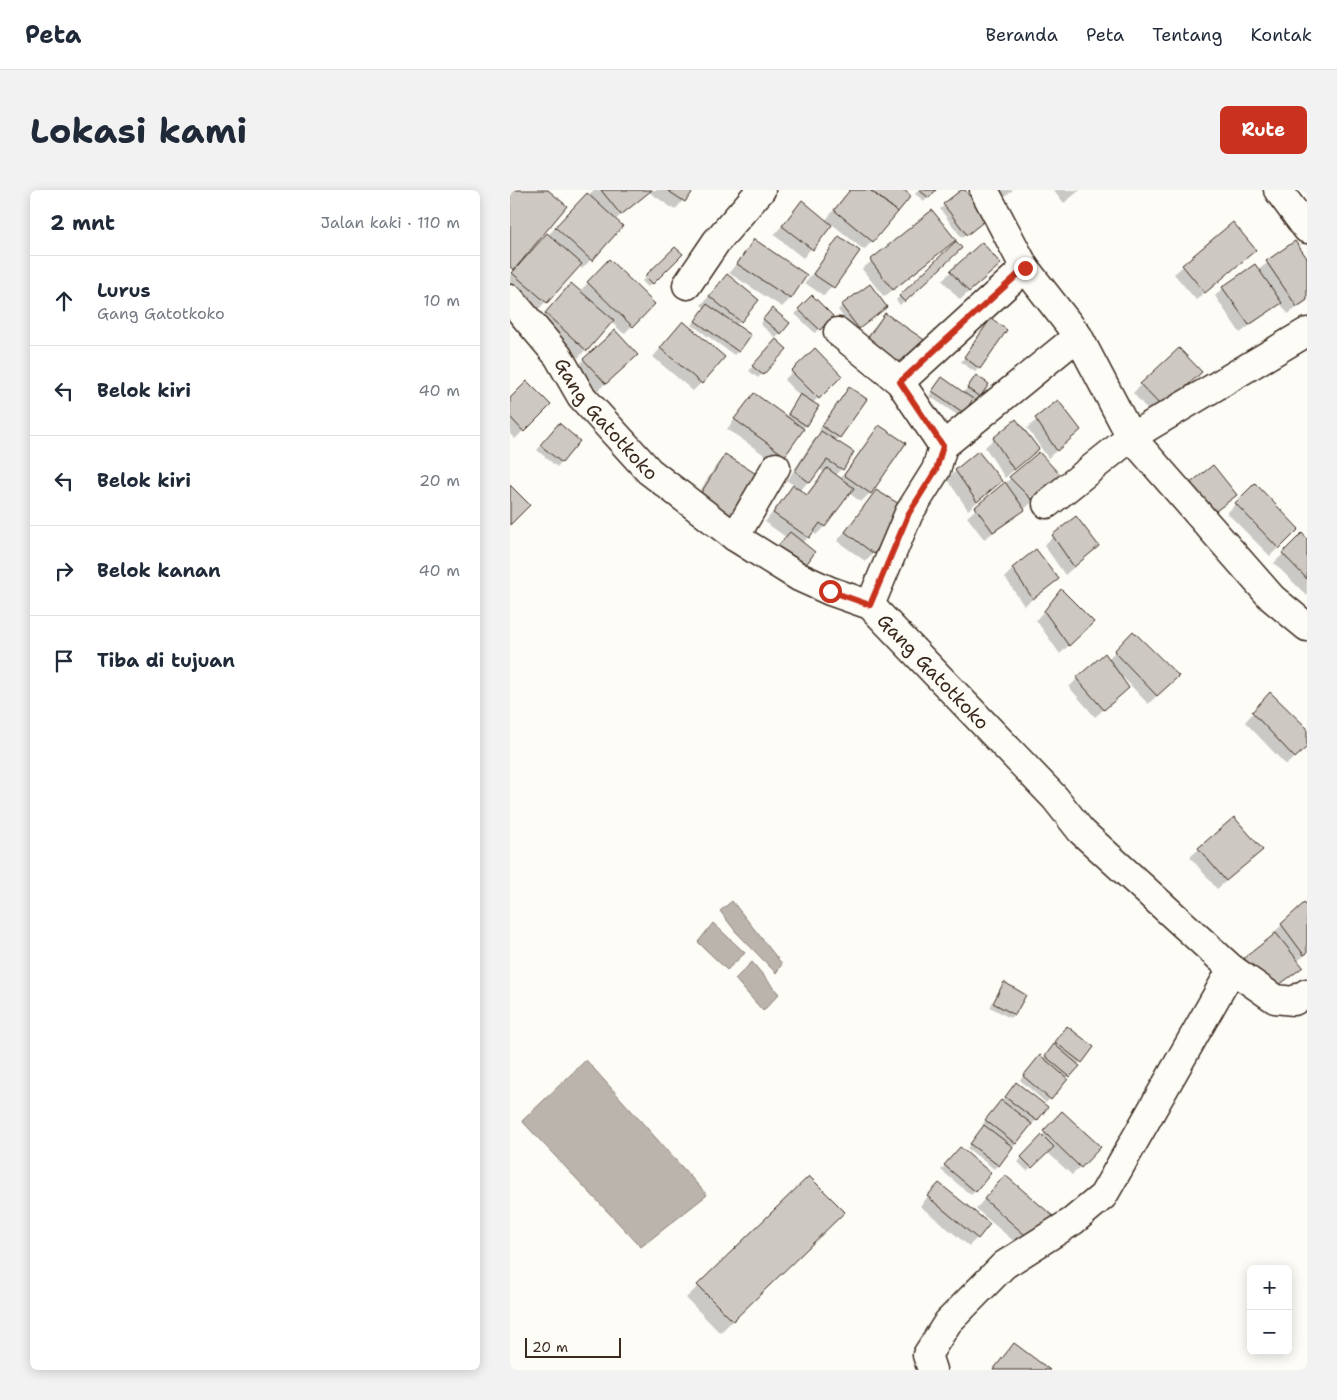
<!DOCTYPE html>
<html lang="id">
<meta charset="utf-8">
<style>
:root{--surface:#fff;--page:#f2f2f3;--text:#1f2937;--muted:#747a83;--line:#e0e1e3;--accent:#c8321e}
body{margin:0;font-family:"Shantell Sans",sans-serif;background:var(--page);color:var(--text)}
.controls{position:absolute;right:15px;bottom:15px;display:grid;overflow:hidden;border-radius:8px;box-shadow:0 2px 12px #0003}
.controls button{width:45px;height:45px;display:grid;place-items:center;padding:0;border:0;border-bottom:1px solid var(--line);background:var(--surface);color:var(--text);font:25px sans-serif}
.scale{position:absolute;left:15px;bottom:12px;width:96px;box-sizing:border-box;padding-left:5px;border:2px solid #3b2a1e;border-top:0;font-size:14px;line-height:18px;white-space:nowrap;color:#3b2a1e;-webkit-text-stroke:4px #fdfcf7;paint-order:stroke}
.stop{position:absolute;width:15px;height:15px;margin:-11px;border:4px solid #c8321e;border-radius:50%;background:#fff}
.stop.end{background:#c8321e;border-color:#fff;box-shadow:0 1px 5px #0008}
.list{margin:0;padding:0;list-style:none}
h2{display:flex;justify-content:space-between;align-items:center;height:65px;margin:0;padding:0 20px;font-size:21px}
h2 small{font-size:16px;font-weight:400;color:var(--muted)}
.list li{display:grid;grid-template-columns:32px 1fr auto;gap:15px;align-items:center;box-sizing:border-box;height:90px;padding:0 20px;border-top:1px solid var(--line)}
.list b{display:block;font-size:19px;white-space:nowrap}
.list p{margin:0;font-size:16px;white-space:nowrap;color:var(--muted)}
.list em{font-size:16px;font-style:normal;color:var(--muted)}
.icon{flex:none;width:28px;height:28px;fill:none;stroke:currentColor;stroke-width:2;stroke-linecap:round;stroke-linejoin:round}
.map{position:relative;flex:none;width:797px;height:1180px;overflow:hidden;border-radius:8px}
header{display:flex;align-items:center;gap:30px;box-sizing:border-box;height:70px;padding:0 25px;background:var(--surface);border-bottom:1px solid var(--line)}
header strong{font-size:24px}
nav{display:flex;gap:28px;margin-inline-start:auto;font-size:18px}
.intro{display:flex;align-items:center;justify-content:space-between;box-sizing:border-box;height:120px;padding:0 30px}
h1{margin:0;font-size:35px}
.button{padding:12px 22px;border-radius:8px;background:var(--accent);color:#fff;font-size:18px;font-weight:700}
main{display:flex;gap:30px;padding:0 30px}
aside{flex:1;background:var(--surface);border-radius:8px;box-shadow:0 2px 12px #0003}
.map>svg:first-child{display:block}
</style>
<header>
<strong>Peta</strong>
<nav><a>Beranda</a><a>Peta</a><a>Tentang</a><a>Kontak</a></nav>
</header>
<div class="intro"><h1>Lokasi kami</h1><a class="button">Rute</a></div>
<main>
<aside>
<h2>2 mnt<small>Jalan kaki · 110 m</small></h2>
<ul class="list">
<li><svg class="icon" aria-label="ahead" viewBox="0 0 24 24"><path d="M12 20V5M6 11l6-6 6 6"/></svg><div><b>Lurus</b><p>Gang Gatotkoko</p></div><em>10 m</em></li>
<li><svg class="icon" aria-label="left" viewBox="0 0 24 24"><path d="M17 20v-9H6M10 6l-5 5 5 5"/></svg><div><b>Belok kiri</b></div><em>40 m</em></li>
<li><svg class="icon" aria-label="left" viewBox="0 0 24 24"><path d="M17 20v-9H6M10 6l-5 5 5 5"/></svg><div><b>Belok kiri</b></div><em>20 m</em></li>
<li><svg class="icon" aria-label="right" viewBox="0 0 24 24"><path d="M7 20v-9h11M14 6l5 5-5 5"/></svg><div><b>Belok kanan</b></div><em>40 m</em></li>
<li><svg class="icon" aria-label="arrive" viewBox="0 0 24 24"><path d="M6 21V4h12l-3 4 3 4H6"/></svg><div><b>Tiba di tujuan</b></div></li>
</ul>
</aside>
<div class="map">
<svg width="797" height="1180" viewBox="0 0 797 1180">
<rect width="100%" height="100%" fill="#fdfcf7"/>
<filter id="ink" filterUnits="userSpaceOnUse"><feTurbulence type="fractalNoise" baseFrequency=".02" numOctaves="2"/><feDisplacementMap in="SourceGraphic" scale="10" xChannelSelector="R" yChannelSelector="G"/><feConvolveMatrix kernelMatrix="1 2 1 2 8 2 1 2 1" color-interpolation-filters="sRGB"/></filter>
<g filter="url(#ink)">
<path fill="#bbb4ad" stroke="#887d74" d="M 222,711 L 272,774 L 266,783 L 226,742 L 210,721 Z
M 203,733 L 235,763 L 217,780 L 188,752 Z
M 242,772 L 269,804 L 253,821 L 225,789 Z
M 76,870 L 197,1005 L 131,1057 L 12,931 Z"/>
<path fill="#0003" fill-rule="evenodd" d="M 84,0 L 182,0 L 165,20 L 139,2 L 105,30 L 112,36 L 72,79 L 69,75 L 27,121 L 0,96 L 0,86 L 68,13 Z
M 340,0 L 396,0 L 362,51 L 354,60 L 322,34 L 293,68 L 264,45 L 292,12 L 315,31 Z
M 408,0 L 424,0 L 414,11 L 405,4 Z
M 453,0 L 471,33 L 452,48 L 430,19 Z
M 474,0 L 503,0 L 486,14 Z
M 543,0 L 570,0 L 554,13 Z
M 422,22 L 435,58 L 374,107 L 352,79 Z
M 723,34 L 736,68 L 686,110 L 664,84 Z
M 330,48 L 348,62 L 314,106 L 295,93 Z
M 244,51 L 296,85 L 280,109 L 272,117 L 219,83 Z
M 446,53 L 450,58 L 390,115 L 386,110 Z
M 785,53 L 797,70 L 797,111 L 778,124 L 770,113 L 730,143 L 705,106 L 713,98 L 748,80 Z
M 165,58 L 171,64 L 138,97 L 132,91 Z
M 99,71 L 143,114 L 114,144 L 101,132 L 68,168 L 27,132 L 53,103 L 70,101 Z
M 441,82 L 480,82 L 450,110 L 432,90 Z
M 217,86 L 247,110 L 226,136 L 228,161 L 224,165 L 182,135 L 195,118 L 191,115 Z
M 302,107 L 321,126 L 305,143 L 285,124 Z
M 332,116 L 372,121 L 344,142 L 328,120 Z
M 258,124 L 279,133 L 266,148 L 250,134 Z
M 375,124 L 414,151 L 346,164 L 367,133 Z
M 481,130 L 469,178 L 465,182 L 451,172 Z
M 165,141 L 191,193 L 183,201 L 143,167 Z
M 266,151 L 275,159 L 248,188 L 239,181 Z
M 305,160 L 330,186 L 302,214 L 296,235 L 266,273 L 217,239 L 244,204 L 275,227 L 290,206 L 274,190 Z
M 74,170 L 118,173 L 86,202 L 65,178 Z
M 690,182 L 643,226 L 623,203 L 631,195 Z
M 466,187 L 469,206 L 465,210 L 462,208 L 449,226 L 419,206 L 428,193 L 453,203 Z
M 339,198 L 329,247 L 325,252 L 342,263 L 326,286 L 330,289 L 369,237 L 394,254 L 360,303 L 351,312 L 339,303 L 314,337 L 306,345 L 302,342 L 292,354 L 277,348 L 255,332 L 284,295 L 277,291 L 303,251 L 312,242 L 309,240 ZM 309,279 L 314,282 L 296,305 L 290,301 Z
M 0,209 L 39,215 L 5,249 L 0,244 Z
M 548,212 L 561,248 L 538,268 L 517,238 Z
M 45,238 L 69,251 L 47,277 L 27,260 Z
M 484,249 L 527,259 L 495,288 L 475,257 Z
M 528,264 L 541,294 L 505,328 L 474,349 L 457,327 Z
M 215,266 L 252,289 L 218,339 L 181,315 L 207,274 Z
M 446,281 L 482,299 L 458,320 L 437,289 Z
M 744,295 L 787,339 L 760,366 L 717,323 Z
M 367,302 L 363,363 L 355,371 L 327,351 Z
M 565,328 L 578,365 L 555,385 L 534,355 Z
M 792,345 L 797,351 L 797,406 L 764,373 Z
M 503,379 L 547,389 L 514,416 L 495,387 Z
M 551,401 L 582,432 L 550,464 L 526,430 Z
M 615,451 L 659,495 L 638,514 L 613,487 L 609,506 L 585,527 L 559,497 L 567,489 L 598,469 Z
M 752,513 L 797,556 L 776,575 L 735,532 Z
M 689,659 L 742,669 L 707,699 L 680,667 Z
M 797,718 L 797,764 L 787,771 L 791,777 L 752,809 L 727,777 L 765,745 L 763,743 L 772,735 Z
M 495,794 L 504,824 L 500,828 L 480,817 Z
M 554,842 L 582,857 L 536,913 L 510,890 L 526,871 L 533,869 Z
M 503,897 L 537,917 L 484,979 L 457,958 L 475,937 L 472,935 Z
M 552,923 L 589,957 L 562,985 L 537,962 L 517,981 L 508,972 Z
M 446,963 L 465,1001 L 461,1005 L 431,980 Z
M 299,988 L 333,1022 L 210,1143 L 176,1108 Z
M 486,995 L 522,1051 L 513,1059 L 466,1019 Z
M 421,1003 L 467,1048 L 459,1056 L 410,1016 Z
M 504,1155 L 538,1180 L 482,1180 Z"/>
<path fill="#cdc8c2" stroke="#3b2a1e" d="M 0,0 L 38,0 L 57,16 L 4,80 L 0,77 Z
M 91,0 L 142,0 L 111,25 Z
M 157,0 L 184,0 L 175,12 Z
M 340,0 L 360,0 L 388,22 L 363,52 L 324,20 Z
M 360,0 L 394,0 L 401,6 L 388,22 Z
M 409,0 L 426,0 L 419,8 Z
M 451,0 L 455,0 L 477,29 L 457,45 L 433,14 Z
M 77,3 L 113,36 L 82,71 L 45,37 Z
M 292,10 L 322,35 L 303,60 L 272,36 Z
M 422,20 L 446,50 L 383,100 L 360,70 Z
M 723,32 L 746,60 L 695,103 L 672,75 Z
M 37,43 L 72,74 L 37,113 L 2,83 Z
M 329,46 L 350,61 L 324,98 L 303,84 Z
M 244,49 L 297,85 L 281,109 L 227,74 Z
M 446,51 L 452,58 L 395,112 L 389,106 Z
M 785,51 L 797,68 L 797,110 L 787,117 L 756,71 Z
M 472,52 L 491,74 L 459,102 L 440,81 Z
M 165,57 L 173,64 L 143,94 L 135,86 Z
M 99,69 L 145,114 L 123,137 L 77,92 Z
M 745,74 L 772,113 L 739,135 L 712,97 Z
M 217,84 L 249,110 L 231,132 L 199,106 Z
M 61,93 L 104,130 L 77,161 L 35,123 Z
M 360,94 L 377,117 L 349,139 L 331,115 Z
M 302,105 L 323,126 L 310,140 L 288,119 Z
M 197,114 L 241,145 L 229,162 L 185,131 Z
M 262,118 L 280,133 L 271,144 L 253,129 Z
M 375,123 L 416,151 L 394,183 L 353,155 Z
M 481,128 L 497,140 L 470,179 L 454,167 Z
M 173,131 L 215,167 L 192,194 L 150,158 Z
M 105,140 L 128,165 L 96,194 L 73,169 Z
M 266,149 L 277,159 L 253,185 L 242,176 Z
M 305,158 L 332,186 L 309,209 L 281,181 Z
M 669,158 L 692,182 L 653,218 L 630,194 Z
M 466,185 L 479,194 L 470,207 L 457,198 Z
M 432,187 L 463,209 L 454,223 L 422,201 Z
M 17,191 L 41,215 L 14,242 L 0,227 L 0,208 Z
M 339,197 L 357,209 L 330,248 L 312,236 Z
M 244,203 L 294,239 L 275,266 L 224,229 Z
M 290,204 L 309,216 L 297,236 L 278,224 Z
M 548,210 L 571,240 L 547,261 L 525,228 Z
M 506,229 L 529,259 L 504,280 L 483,248 Z
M 49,233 L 70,251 L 52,273 L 30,255 Z
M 369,235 L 396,253 L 361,304 L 334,285 Z
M 311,241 L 344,262 L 333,280 L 317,270 L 300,293 L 285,281 Z
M 468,261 L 492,291 L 467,312 L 445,280 Z
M 529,262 L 551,286 L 523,311 L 499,287 Z
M 215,264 L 254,289 L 228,331 L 189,306 Z
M 703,275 L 727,305 L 702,324 L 679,294 Z
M 317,278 L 344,298 L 315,337 L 310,333 L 299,348 L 263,323 L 283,295 L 297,305 Z
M 495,292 L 515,320 L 483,342 L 465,317 Z
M 745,293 L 789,339 L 769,359 L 725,313 Z
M 0,295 L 20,315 L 0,335 Z
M 366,300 L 396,318 L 364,364 L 335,342 Z
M 566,326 L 589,356 L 564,377 L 542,345 Z
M 280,342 L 305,362 L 289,385 L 262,362 Z
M 792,343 L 797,349 L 797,389 L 772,363 Z
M 526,359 L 549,389 L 523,409 L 502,378 Z
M 551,399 L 584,432 L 559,456 L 534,421 Z
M 623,441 L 669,486 L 647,506 L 604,461 Z
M 595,463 L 619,498 L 594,520 L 566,488 Z
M 760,502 L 797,538 L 797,557 L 785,568 L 742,522 Z
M 724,627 L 753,660 L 716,691 L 688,658 Z
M 794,713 L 797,716 L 797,763 L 794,765 L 771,734 Z
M 766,743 L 793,777 L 761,801 L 734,768 Z
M 494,792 L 516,805 L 505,825 L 483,813 Z
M 557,836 L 584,857 L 572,873 L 545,852 Z
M 544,854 L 570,876 L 560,887 L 535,866 Z
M 530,865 L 558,889 L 541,910 L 513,886 Z
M 506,892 L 538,917 L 527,931 L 495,907 Z
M 491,910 L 522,934 L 506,954 L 475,930 Z
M 552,921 L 591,957 L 571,978 L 533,941 Z
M 474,935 L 503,957 L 489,976 L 460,954 Z
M 532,945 L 544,957 L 522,978 L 511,967 Z
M 450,957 L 481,983 L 466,1002 L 434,975 Z
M 495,985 L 544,1027 L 523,1052 L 474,1009 Z
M 299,986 L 335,1022 L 223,1131 L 187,1095 Z
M 429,993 L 480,1034 L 468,1049 L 417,1006 Z
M 504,1153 L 540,1180 L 483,1180 Z"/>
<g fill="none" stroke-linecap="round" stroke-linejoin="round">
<g stroke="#3b2a1e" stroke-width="31">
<g id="street">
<path d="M 474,0 L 515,78 L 568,146 L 621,247 L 762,408 L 797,437"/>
<path d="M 768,0 L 797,39"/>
<path d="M 177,95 L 206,52 L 251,0"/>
<path id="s1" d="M 0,109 L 48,166 L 71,206 L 139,281 L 225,347 L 289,387 L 320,401 L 360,415 L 545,608 L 571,641 L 722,779 L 765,809 L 784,811 L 797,803"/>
<path d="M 328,142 L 390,192 L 433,256"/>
<path d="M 390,192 L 515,78"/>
<path d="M 537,314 L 621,247 L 797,142"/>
<path d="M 225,347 L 266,277"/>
<path d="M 360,415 L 399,323 L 426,280 L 433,256 L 568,146"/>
<path d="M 422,1180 L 417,1165 L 438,1132 L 494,1075 L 563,1031 L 593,1006 L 722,779"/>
</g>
</g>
<use href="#street" stroke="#fdfcf7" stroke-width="28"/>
</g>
</g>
<g fill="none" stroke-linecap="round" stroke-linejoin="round" filter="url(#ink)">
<path stroke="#c8321e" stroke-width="6" d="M 320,401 L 360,415 L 399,323 L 426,280 L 433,256 L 390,192 L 515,78"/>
</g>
<g text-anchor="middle" stroke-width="5" stroke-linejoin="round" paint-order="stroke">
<g font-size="19" fill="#3b2a1e" stroke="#fdfcf7">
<text dy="7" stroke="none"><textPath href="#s1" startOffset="154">Gang Gatotkoko</textPath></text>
<text dy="7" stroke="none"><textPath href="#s1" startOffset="574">Gang Gatotkoko</textPath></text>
</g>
</g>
</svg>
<div class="controls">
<button>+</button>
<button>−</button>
</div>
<div class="scale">20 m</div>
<div class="stop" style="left:320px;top:401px"></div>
<div class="stop end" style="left:515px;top:78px"></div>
</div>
</main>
